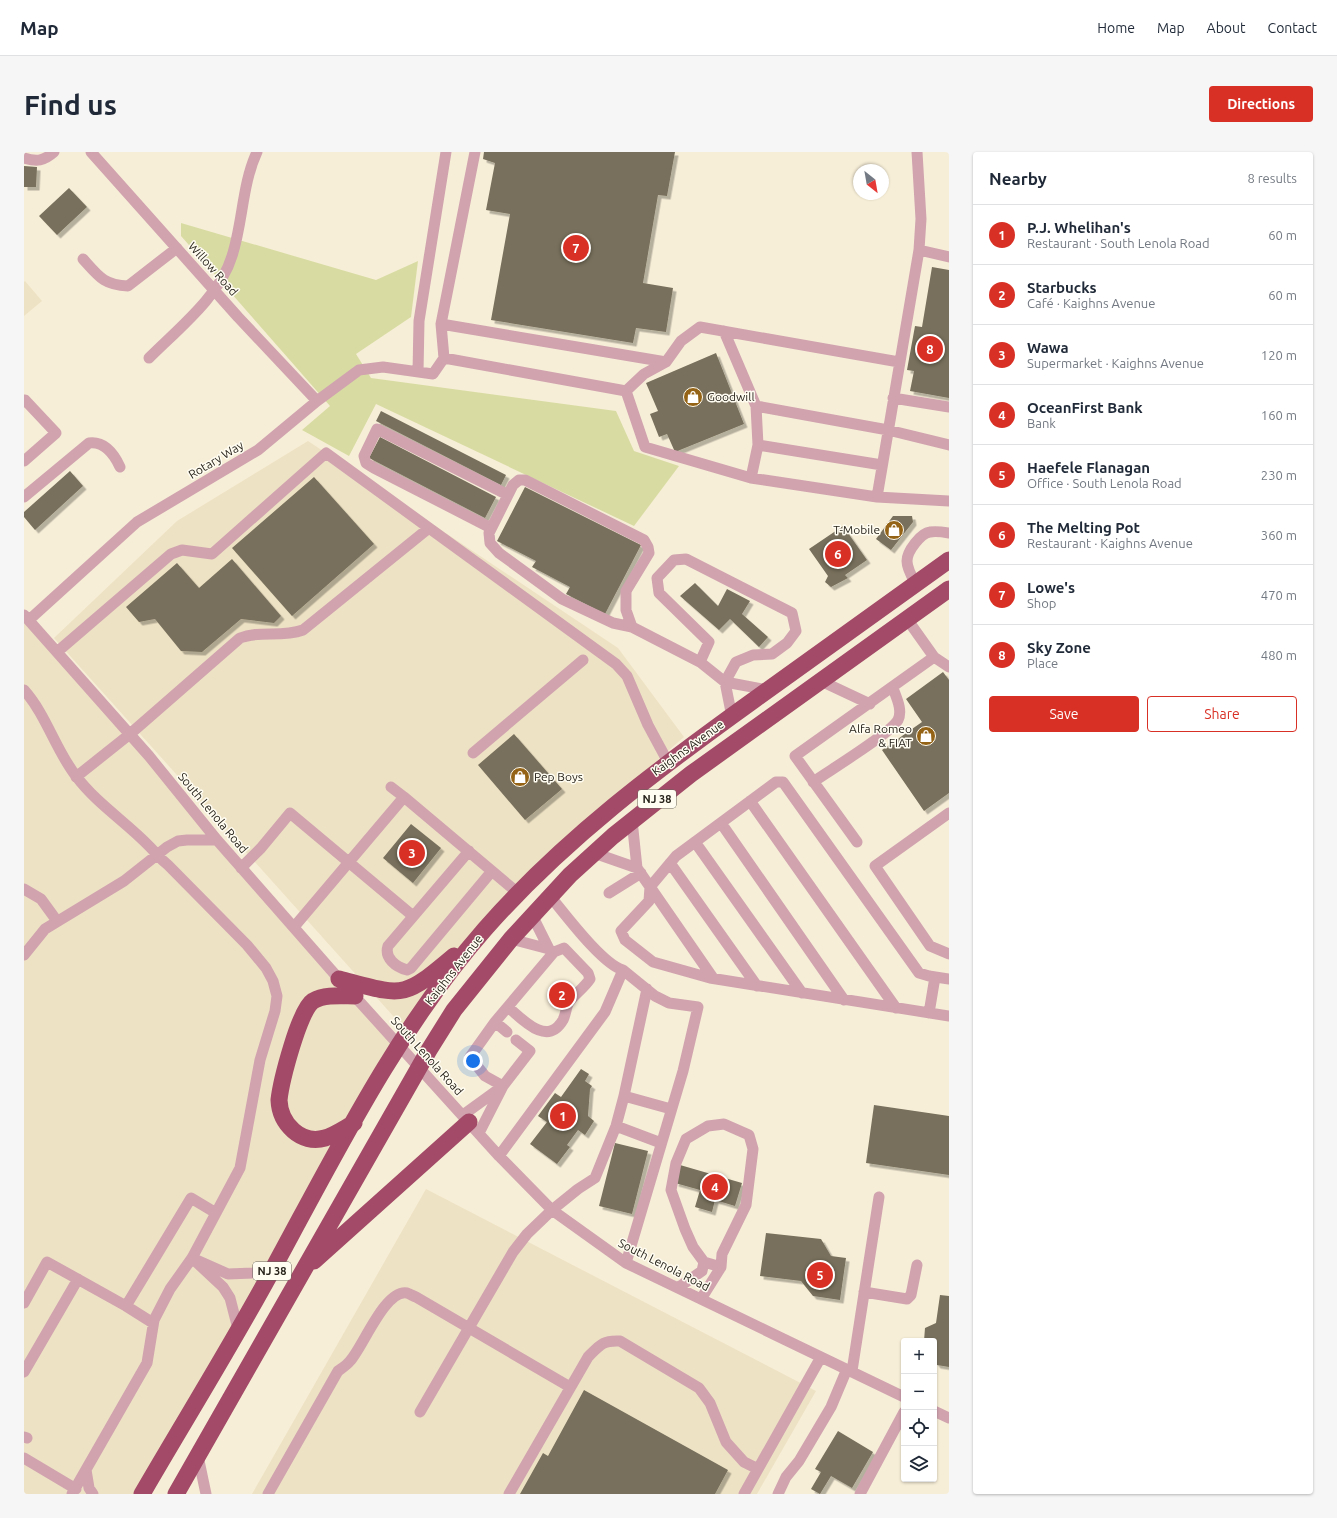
<!DOCTYPE html>
<meta charset="utf-8">
<style>
:root{--surface:#fff;--page:#f6f6f7;--text:#1f2937;--muted:#747a83;--line:#e0e1e3;--accent:#d93025}
body{margin:0;font-family:Ubuntu,sans-serif;background:var(--page);color:var(--text)}
.controls{position:absolute;right:12px;bottom:12px;display:grid;overflow:hidden;border-radius:4px;box-shadow:0 1px 3px #0004}
.controls button{width:36px;height:36px;display:grid;place-items:center;padding:0;border:0;border-bottom:1px solid var(--line);background:var(--surface);color:var(--text);font:20px sans-serif}
.compass{position:absolute;left:829px;top:12px;width:36px;height:36px;border-radius:50%;background:var(--surface);box-shadow:0 1px 3px #0004;rotate:149deg}
.you{position:absolute;left:449px;top:909px;width:14px;height:14px;margin:-10px;border:3px solid #fff;border-radius:50%;background:#1a73e8;box-shadow:0 0 0 6px #1a73e833}
.badge{display:grid;place-items:center;width:26px;height:26px;border-radius:50%;background:var(--accent);color:#fff;font-size:13px;font-weight:700}
.pin{position:absolute;translate:-50% -50%;border:2px solid #fff;box-shadow:0 1px 4px #0006}
.list{margin:0;padding:0;list-style:none}
h2{display:flex;justify-content:space-between;align-items:center;height:52px;margin:0;padding:0 16px;font-size:17px}
h2 small{font-size:13px;font-weight:400;color:var(--muted)}
.list li{display:grid;grid-template-columns:26px 1fr auto;gap:12px;align-items:center;box-sizing:border-box;height:60px;padding:0 16px;border-top:1px solid var(--line)}
.list b{display:block;font-size:15px;white-space:nowrap}
.list p{margin:0;font-size:13px;white-space:nowrap;color:var(--muted)}
.list em{font-size:13px;font-style:normal;color:var(--muted)}
.actions{display:flex;gap:8px;padding:12px 16px}
.actions a{flex:1;padding:9px 0;border:1px solid var(--accent);border-radius:4px;text-align:center;font-size:14px;color:var(--accent)}
.actions .main{background:var(--accent);color:#fff}
.icon{flex:none;width:22px;height:22px;fill:none;stroke:currentColor;stroke-width:2;stroke-linecap:round;stroke-linejoin:round}
.map{position:relative;flex:none;width:925px;height:1342px;overflow:hidden;border-radius:4px}
header{display:flex;align-items:center;gap:24px;box-sizing:border-box;height:56px;padding:0 20px;background:var(--surface);border-bottom:1px solid var(--line)}
header strong{font-size:19px}
nav{display:flex;gap:22px;margin-inline-start:auto;font-size:14px}
.intro{display:flex;align-items:center;justify-content:space-between;box-sizing:border-box;height:96px;padding:0 24px}
h1{margin:0;font-size:28px}
.button{padding:10px 18px;border-radius:4px;background:var(--accent);color:#fff;font-size:14px;font-weight:700}
main{display:flex;gap:24px;padding:0 24px}
aside{flex:1;background:var(--surface);border-radius:4px;box-shadow:0 1px 3px #0004}
.map>svg:first-child{display:block}
</style>
<header>
<strong>Map</strong>
<nav><a>Home</a><a>Map</a><a>About</a><a>Contact</a></nav>
</header>
<div class="intro"><h1>Find us</h1><a class="button">Directions</a></div>
<main>
<div class="map">
<svg width="925" height="1342" viewBox="0 0 925 1342">
<defs>
<filter id="shadow"><feDropShadow dx="3.5" dy="3.5" stdDeviation="0" flood-color="#0004"/></filter>
</defs>
<rect width="100%" height="100%" fill="#f7eed7"/>
<path fill="#eee2c4" d="M 1,129 L 18,149 L 0,164 L 0,130 Z
M 284,289 L 594,496 L 660,585 L 538,691 L 379,875 L 30,486 L 153,369 Z
M 0,462 L 376,893 L 118,1342 L 0,1342 Z
M 402,1037 L 792,1239 L 733,1342 L 228,1342 Z"/>
<path fill="#d8dca3" d="M 157,71 L 352,128 L 394,109 L 387,165 L 332,202 L 347,226 L 592,259 L 610,299 L 655,314 L 610,374 L 352,252 L 325,304 L 278,278 L 306,254 L 157,84 Z"/>
<path fill="#78705c" filter="url(#shadow)" d="M 460,0 L 651,0 L 643,44 L 634,43 L 619,131 L 649,136 L 642,180 L 612,176 L 609,191 L 467,168 L 486,62 L 462,58 L 471,11 L 459,7 Z
M 0,14 L 13,15 L 12,35 L 0,35 Z
M 45,36 L 63,55 L 33,83 L 15,64 Z
M 908,115 L 925,118 L 925,246 L 886,239 L 890,219 L 883,218 L 891,174 L 898,175 Z
M 692,201 L 720,272 L 651,300 L 643,282 L 635,285 L 626,262 L 634,259 L 622,231 Z
M 357,259 L 482,323 L 477,333 L 352,269 Z
M 356,285 L 472,345 L 461,366 L 345,306 Z
M 46,319 L 59,334 L 11,378 L 0,365 L 0,360 Z
M 290,325 L 350,392 L 268,464 L 208,396 Z
M 501,335 L 617,393 L 581,462 L 542,442 L 546,435 L 508,415 L 512,409 L 473,389 Z
M 869,364 L 888,364 L 889,370 L 867,398 L 852,387 Z
M 819,374 L 843,408 L 821,423 L 824,426 L 807,435 L 801,430 L 804,424 L 785,397 Z
M 208,407 L 257,464 L 250,471 L 217,467 L 178,500 L 157,499 L 131,467 L 115,470 L 102,455 L 153,411 L 175,436 Z
M 671,431 L 694,454 L 703,437 L 726,449 L 718,462 L 744,485 L 735,495 L 706,467 L 695,478 L 656,444 Z
M 919,520 L 925,528 L 925,641 L 900,659 L 858,598 L 898,570 L 882,547 Z
M 490,582 L 538,637 L 501,668 L 454,613 Z
M 387,672 L 417,696 L 389,731 L 359,706 Z
M 557,917 L 565,922 L 561,929 L 568,934 L 566,937 L 564,964 L 570,969 L 561,983 L 554,978 L 543,993 L 546,995 L 533,1012 L 506,992 L 523,970 L 514,964 L 531,941 L 537,945 Z
M 850,953 L 925,964 L 925,1023 L 842,1011 Z
M 591,991 L 624,999 L 608,1062 L 575,1054 Z
M 656,1013 L 718,1031 L 711,1054 L 691,1048 L 688,1060 L 671,1055 L 676,1038 L 651,1031 Z
M 742,1081 L 797,1087 L 807,1104 L 822,1106 L 816,1148 L 789,1144 L 777,1129 L 736,1124 Z
M 916,1143 L 925,1144 L 925,1215 L 913,1213 L 910,1209 L 910,1189 L 900,1189 L 901,1176 L 912,1171 Z
M 560,1238 L 704,1318 L 691,1342 L 496,1342 L 519,1301 L 524,1304 Z
M 814,1279 L 849,1300 L 828,1336 L 807,1324 L 796,1342 L 787,1337 L 797,1320 L 791,1317 Z"/>
<g fill="none" stroke-linecap="round" stroke-linejoin="round">
<path stroke="#d0a3af" stroke-width="11" d="M 67,0 L 214,165 L 293,249
M 0,6 C 13,10 20,9 30,0
M 895,98 L 925,105
M 59,107 C 75,125 80,133 104,134 L 153,96
M 417,172 L 642,210
M 700,179 L 732,254 L 864,278 L 925,293
M 125,206 C 154,177 196,144 208,104 C 219,70 218,32 233,0
M 420,206 L 417,172 L 451,0
M 394,220 L 395,169 L 422,0
M 602,239 L 621,295 L 727,326 L 853,345 L 895,98 L 897,67 L 893,0
M 869,246 L 925,255
M 0,250 L 1,248 L 32,281 L 0,309
M 732,254 L 734,293 L 858,313
M 727,326 L 734,293
M 0,345 L 65,291 C 81,289 90,302 96,315
M 853,345 L 925,349
M 467,376 L 350,316 L 342,311 L 340,304 L 353,277 L 484,343
M 662,407 L 768,461 L 772,479 L 763,491 L 748,502 L 729,503 L 712,510 L 701,530 L 676,510 L 685,490 L 635,441 L 633,426 L 650,408 Z
M 892,432 C 888,425 883,417 883,409 C 883,399 897,381 906,380 C 912,379 919,380 925,381
M 0,463 L 125,604 L 193,688 L 315,827 L 475,1004 L 528,1058 L 602,1111 L 880,1245
M 5,468 L 113,370 L 234,298 L 293,249 L 335,218 L 359,215 L 409,222 L 420,206 L 602,239 L 620,222 L 642,210 L 657,189 L 676,175 L 875,210
M 608,475 L 602,458 L 602,439 L 625,401 L 624,395 L 620,388 L 501,328 L 495,328 L 489,333 L 465,381 L 466,391 L 475,401 L 538,447 L 589,471 L 608,475 L 676,510
M 33,500 L 147,402 L 158,398 L 188,402 L 302,301 L 405,376
M 910,505 L 925,515
M 797,529 L 846,552
M 0,538 C 23,564 31,597 52,624 C 72,651 102,670 125,694 C 133,702 135,706 144,713 L 223,793 L 242,816 L 249,829 L 253,844 L 251,859 L 236,908 L 216,1016 L 168,1106 L 146,1137 L 130,1168 L 123,1211 L 48,1342
M 708,565 L 701,530 L 744,538
M 449,601 L 559,508
M 52,625 L 106,582 L 216,486 C 236,478 257,486 279,478 L 405,376 L 592,512 L 603,524 L 624,573 L 644,610
M 789,630 C 806,618 866,582 874,568 C 879,558 872,545 869,536
M 367,635 L 380,645
M 726,649 L 872,856
M 925,661 L 851,714 L 906,794 L 925,802
M 608,668 L 613,716 L 689,826
M 697,671 L 820,848
M 671,690 L 778,841
M 833,690 L 771,604 L 910,505 L 883,467
M 445,699 L 364,794 C 360,806 372,815 383,818 L 387,816 L 468,719
M 570,701 L 613,716
M 646,711 L 733,834
M 217,716 L 237,696 L 266,661 L 389,764
M 0,737 L 17,747 L 33,769
M 585,741 L 617,721
M 526,744 C 541,762 578,812 599,818 L 631,844 L 645,851 L 674,855 L 659,919 L 602,1111
M 270,775 L 380,645 L 494,741
M 487,787 L 525,797 L 508,763
M 0,803 L 21,777 L 100,729 L 143,695 L 154,689 L 163,688 L 193,688
M 925,827 L 905,824 L 895,821 L 759,630 L 752,630 L 652,704 L 626,735 L 625,749 L 597,779 L 601,788 L 629,810 L 686,826 L 925,864
M 484,855 C 499,868 523,895 539,868 C 542,862 542,855 545,850 C 551,842 560,836 566,827 L 564,821 L 540,796 L 530,800
M 905,861 L 911,825
M 471,870 L 483,880
M 492,888 L 506,899 L 479,934 L 461,924 L 446,905 L 471,870 L 530,800 L 525,797
M 600,944 L 647,957
M 439,963 L 479,934 L 455,981
M 592,974 L 637,991
M 475,1004 L 581,860 L 599,818
M 655,1135 L 678,1119 L 680,1110 L 669,1095 L 661,1077 L 647,1038 L 652,1011 L 662,987 L 684,974 L 700,972 L 725,983 L 729,997 L 722,1053 L 698,1102 L 697,1115 L 680,1110
M 840,1140 L 883,1147 L 887,1143 L 893,1113
M 677,1147 L 697,1115
M 0,1151 L 23,1110 L 102,1154 L 167,1046 L 192,1061
M 102,1154 L 129,1171
M 214,1177 L 206,1146 L 199,1135 L 168,1106 L 204,1122 L 229,1121 L 249,1117
M 828,1219 L 855,1045
M 0,1220 L 54,1127
M 910,1259 L 925,1266
M 396,1260 L 489,1100 L 503,1082 L 528,1058 L 554,1037 L 571,1026 L 592,974 L 600,944 L 623,837
M 0,1285 L 3,1286
M 174,1304 L 182,1342
M 0,1306 L 52,1337
M 62,1318 L 65,1336 L 69,1342
M 244,1342 L 314,1219 C 318,1216 323,1213 326,1209 C 339,1195 361,1137 383,1141 C 386,1142 389,1144 392,1145 L 546,1235
M 485,1342 L 564,1205 C 576,1193 579,1188 596,1189 L 675,1236 L 686,1251 L 702,1290 L 720,1310 L 734,1317 L 797,1205
M 720,1342 L 734,1317
M 754,1342 L 762,1325 L 775,1309 L 807,1255 L 823,1217
M 836,1342 L 880,1260"/>
<path stroke="#a24a67" stroke-width="17" d="M 315,827 C 380,844 378,848 430,804
M 330,971 C 321,976 311,983 301,986 C 277,993 256,972 255,948 C 257,930 275,858 289,849 C 301,842 318,844 331,844
M 290,1109 L 445,970
M 118,1342 C 162,1266 209,1191 251,1113 C 314,997 374,876 461,777 C 540,687 634,617 730,548 C 795,502 860,455 925,408
M 152,1342 L 405,898 L 430,858 L 487,787 L 546,723 L 589,684 L 667,622 L 925,437"/>
</g>
<defs>
<g id="shop-disc" transform="scale(1)"><circle r="9.5" fill="#956315" stroke="#fffcf2"/><path d="M-5-2.5h2.3a2.7 3.5 0 0 1 5.4 0H5L5.5 6h-11ZM-1.5-2.5h3a1.5 2.3 0 0 0-3 0Z" fill="#fff"/></g>
</defs>
<g fill-rule="evenodd">
<use href="#shop-disc" x="669" y="245"/>
<use href="#shop-disc" x="870" y="378"/>
<use href="#shop-disc" x="902" y="584"/>
<use href="#shop-disc" x="496" y="625"/>
</g>
<g text-anchor="middle" stroke-width="3" stroke-linejoin="round" paint-order="stroke">
<g fill="#fffcf2" stroke="#68655c" stroke-width="1">
<rect x="614" y="638" width="38" height="18" rx="3"/>
<rect x="229" y="1110" width="38" height="18" rx="3"/>
</g>
<g font-size="11" font-weight="bold" fill="#28241c">
<text x="633" y="651">NJ 38</text>
<text x="248" y="1123">NJ 38</text>
</g>
<g font-size="12" fill="#28241c" stroke="#fffcf2">
<text transform="translate(189 117) rotate(48)" y="4">Willow Road</text>
<text transform="translate(192 308) rotate(-31)" y="4">Rotary Way</text>
<text transform="translate(664 596) rotate(-36)" y="4">Kaighns Avenue</text>
<text transform="translate(189 661) rotate(50)" y="4">South Lenola Road</text>
<text transform="translate(430 818) rotate(-52)" y="4">Kaighns Avenue</text>
<text transform="translate(403 904) rotate(48)" y="4">South Lenola Road</text>
<text transform="translate(640 1113) rotate(27)" y="4">South Lenola Road</text>
</g>
<g font-size="12" fill="#28241c" stroke="#fffcf2" text-anchor="start">
<text x="683" y="249">Goodwill</text>
<text x="856" y="382" text-anchor="end">T-Mobile</text>
<text x="888" y="581" text-anchor="end">Alfa Romeo<tspan x="888" dy="14">&amp; FIAT</tspan></text>
<text x="510" y="629">Pep Boys</text>
</g>
</g>
</svg>
<div class="controls">
<button>+</button>
<button>−</button>
<button><svg class="icon" aria-label="locate" viewBox="0 0 24 24"><circle cx="12" cy="12" r="6"/><path d="M12 2v4M12 18v4M2 12h4M18 12h4"/></svg></button>
<button><svg class="icon" aria-label="layers" viewBox="0 0 24 24"><path d="M12 4l9 5-9 5-9-5zM3 14l9 5 9-5"/></svg></button>
</div>
<svg class="compass" viewBox="-18 -18 36 36"><path d="M0-13l5 13h-10z" fill="#e53935"/><path d="M0 13l5-13h-10z" fill="#747a83"/></svg>
<div class="you"></div>
<div class="pin badge" style="left:539px;top:964px">1</div>
<div class="pin badge" style="left:538px;top:843px">2</div>
<div class="pin badge" style="left:388px;top:701px">3</div>
<div class="pin badge" style="left:691px;top:1035px">4</div>
<div class="pin badge" style="left:796px;top:1123px">5</div>
<div class="pin badge" style="left:814px;top:402px">6</div>
<div class="pin badge" style="left:552px;top:96px">7</div>
<div class="pin badge" style="left:906px;top:197px">8</div>
</div>
<aside>
<h2>Nearby<small>8 results</small></h2>
<ul class="list">
<li><span class="badge">1</span><div><b>P.J. Whelihan's</b><p>Restaurant · South Lenola Road</p></div><em>60 m</em></li>
<li><span class="badge">2</span><div><b>Starbucks</b><p>Café · Kaighns Avenue</p></div><em>60 m</em></li>
<li><span class="badge">3</span><div><b>Wawa</b><p>Supermarket · Kaighns Avenue</p></div><em>120 m</em></li>
<li><span class="badge">4</span><div><b>OceanFirst Bank</b><p>Bank</p></div><em>160 m</em></li>
<li><span class="badge">5</span><div><b>Haefele Flanagan</b><p>Office · South Lenola Road</p></div><em>230 m</em></li>
<li><span class="badge">6</span><div><b>The Melting Pot</b><p>Restaurant · Kaighns Avenue</p></div><em>360 m</em></li>
<li><span class="badge">7</span><div><b>Lowe's</b><p>Shop</p></div><em>470 m</em></li>
<li><span class="badge">8</span><div><b>Sky Zone</b><p>Place</p></div><em>480 m</em></li>
</ul>
<div class="actions"><a class="main">Save</a><a>Share</a></div>
</aside>
</main>
